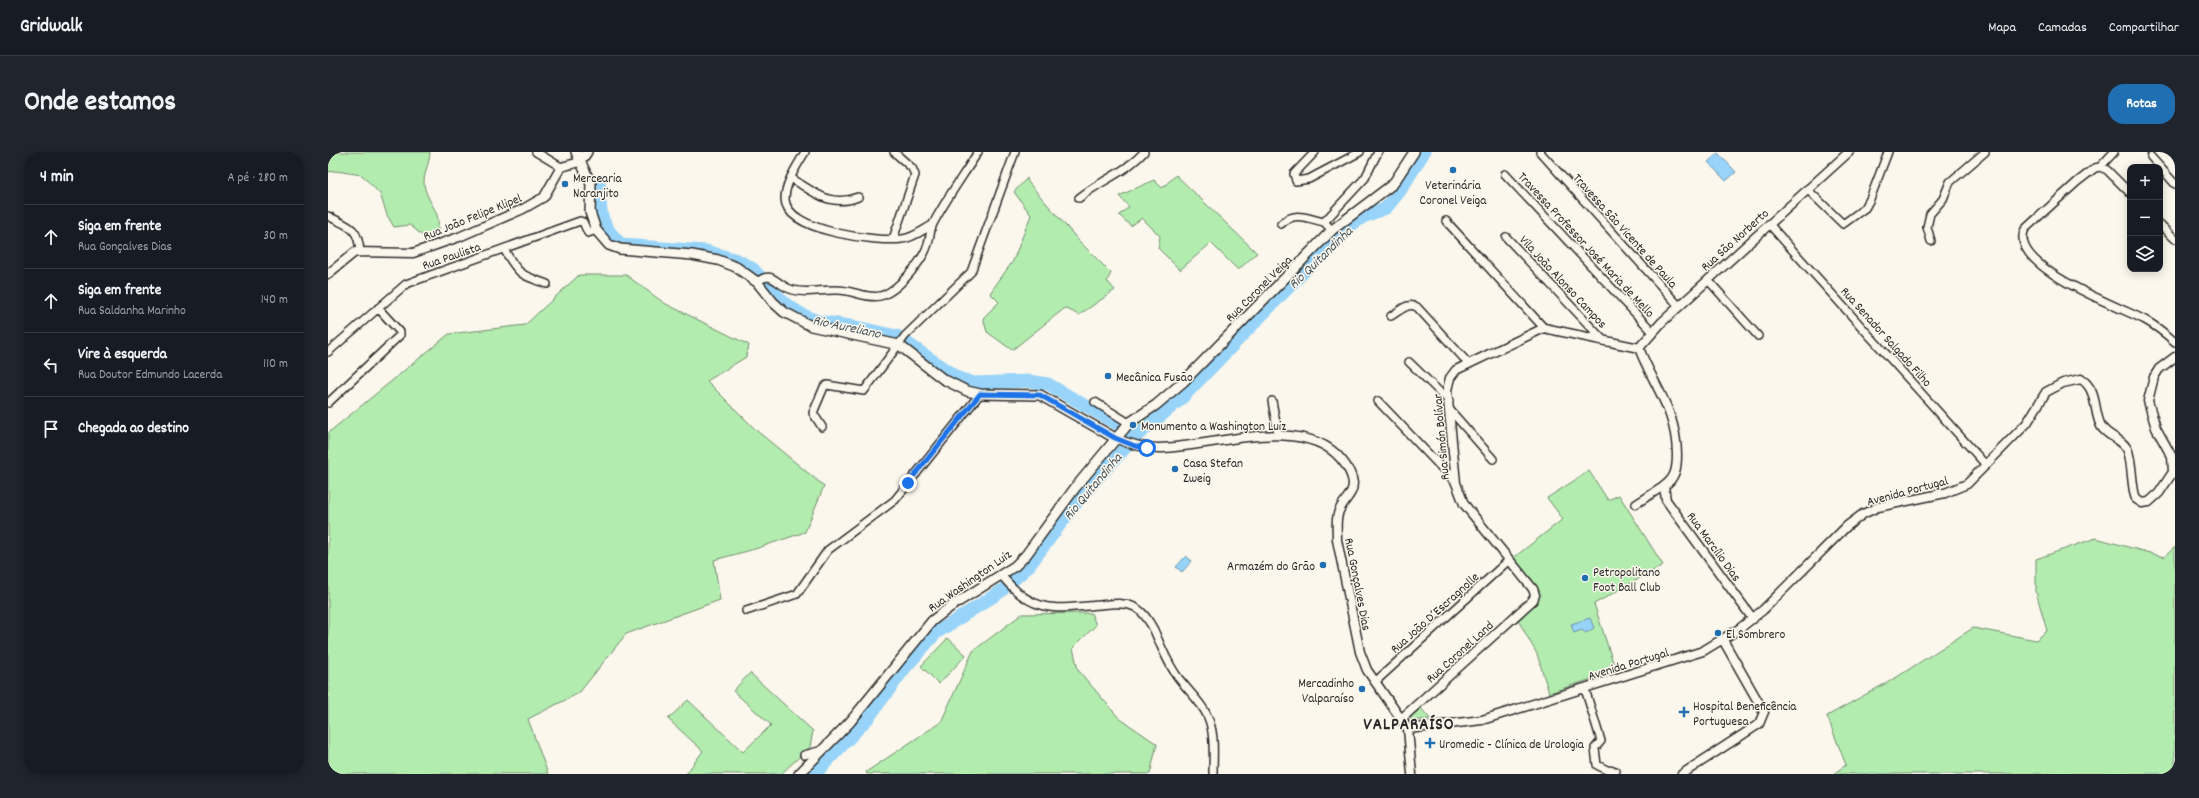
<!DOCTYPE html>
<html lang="pt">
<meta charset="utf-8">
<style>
:root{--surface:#171b24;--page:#20242c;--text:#f1f3f6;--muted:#9ea1a6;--line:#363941;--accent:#1f6fb2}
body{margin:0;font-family:Dekko,sans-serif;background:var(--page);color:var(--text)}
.controls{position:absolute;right:12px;top:12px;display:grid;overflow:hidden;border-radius:8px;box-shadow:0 2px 10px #0003}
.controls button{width:36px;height:36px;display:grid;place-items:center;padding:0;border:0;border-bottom:1px solid var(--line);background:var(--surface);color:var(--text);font:20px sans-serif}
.stop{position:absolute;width:12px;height:12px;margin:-9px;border:3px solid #1a73e8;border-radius:50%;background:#fff}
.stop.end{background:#1a73e8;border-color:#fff;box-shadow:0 1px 4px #0008}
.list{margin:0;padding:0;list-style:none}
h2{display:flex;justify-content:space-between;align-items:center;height:52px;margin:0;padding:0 16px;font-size:17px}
h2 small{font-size:13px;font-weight:400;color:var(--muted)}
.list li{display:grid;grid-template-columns:26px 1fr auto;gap:12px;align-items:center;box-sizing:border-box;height:64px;padding:0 16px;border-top:1px solid var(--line)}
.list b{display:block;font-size:15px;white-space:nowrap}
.list p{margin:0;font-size:13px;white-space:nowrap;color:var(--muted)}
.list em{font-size:13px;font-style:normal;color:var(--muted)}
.icon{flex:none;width:22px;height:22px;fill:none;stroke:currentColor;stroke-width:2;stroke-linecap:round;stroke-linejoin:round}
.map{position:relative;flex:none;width:1847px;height:622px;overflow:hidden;border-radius:16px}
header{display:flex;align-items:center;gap:24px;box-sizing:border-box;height:56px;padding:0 20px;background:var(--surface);border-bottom:1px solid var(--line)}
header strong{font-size:19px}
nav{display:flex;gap:22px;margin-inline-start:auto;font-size:14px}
.intro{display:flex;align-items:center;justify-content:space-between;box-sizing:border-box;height:96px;padding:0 24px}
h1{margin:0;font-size:28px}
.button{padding:10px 18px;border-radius:16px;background:var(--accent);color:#fff;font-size:14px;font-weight:700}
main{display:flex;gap:24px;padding:0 24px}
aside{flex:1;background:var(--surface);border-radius:16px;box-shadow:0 2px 10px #0003}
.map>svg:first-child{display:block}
</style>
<header>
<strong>Gridwalk</strong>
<nav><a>Mapa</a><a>Camadas</a><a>Compartilhar</a></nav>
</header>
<div class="intro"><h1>Onde estamos</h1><a class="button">Rotas</a></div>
<main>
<aside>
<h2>4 min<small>A pé · 280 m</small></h2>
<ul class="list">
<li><svg class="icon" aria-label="ahead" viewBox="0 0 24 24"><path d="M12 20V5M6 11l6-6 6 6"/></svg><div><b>Siga em frente</b><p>Rua Gonçalves Dias</p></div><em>30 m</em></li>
<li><svg class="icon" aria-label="ahead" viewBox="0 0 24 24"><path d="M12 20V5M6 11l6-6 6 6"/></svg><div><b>Siga em frente</b><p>Rua Saldanha Marinho</p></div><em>140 m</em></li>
<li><svg class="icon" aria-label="left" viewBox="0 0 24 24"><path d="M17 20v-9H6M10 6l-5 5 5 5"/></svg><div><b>Vire à esquerda</b><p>Rua Doutor Edmundo Lacerda</p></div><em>110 m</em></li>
<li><svg class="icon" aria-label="arrive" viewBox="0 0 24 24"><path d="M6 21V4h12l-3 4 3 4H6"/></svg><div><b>Chegada ao destino</b></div></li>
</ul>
</aside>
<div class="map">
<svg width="1847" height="622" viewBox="0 0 1847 622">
<rect width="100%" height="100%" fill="#fbf7ec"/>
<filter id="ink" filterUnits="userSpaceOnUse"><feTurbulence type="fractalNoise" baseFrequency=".025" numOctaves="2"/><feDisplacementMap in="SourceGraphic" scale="8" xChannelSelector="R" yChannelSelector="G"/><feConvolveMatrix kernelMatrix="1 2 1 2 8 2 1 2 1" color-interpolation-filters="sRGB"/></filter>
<g filter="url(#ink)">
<path fill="#b3ecaf" stroke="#6f8c6d" d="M 0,0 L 102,0 C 102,12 93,25 97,37 C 104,58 114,59 109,85 L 96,85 L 82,73 L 66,75 L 59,63 L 52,42 L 34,23 L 8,19 L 0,20 Z
M 848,23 L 929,101 L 910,118 L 883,91 L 852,118 L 830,96 L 832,84 L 814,66 L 803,74 L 791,63 L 801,55 L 791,44 L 826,28 L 834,36 Z
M 699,26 L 700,30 L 751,89 L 783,121 L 779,129 L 787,138 L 751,163 L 737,156 L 684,198 L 659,180 L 655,166 L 671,150 L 662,141 L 685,109 L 703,63 L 686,40 Z
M 251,123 L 298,123 L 336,151 L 421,193 L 418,205 L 379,229 L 429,279 L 496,334 L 477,380 L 427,397 L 386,408 L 392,448 L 298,482 L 251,541 L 200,567 L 220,622 L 0,622 L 0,281 L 121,182 L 197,173 Z
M 831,255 L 835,259 L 809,281 L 800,275 Z
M 1261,319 L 1280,348 L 1291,343 L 1335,413 L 1266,452 L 1288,519 L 1221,541 L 1209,502 L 1190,468 L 1208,452 L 1211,438 L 1184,407 L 1235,367 L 1219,346 Z
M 1768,386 L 1836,405 L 1847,395 L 1847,622 L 1505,622 L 1518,613 L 1499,564 L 1569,525 L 1645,476 L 1708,488 L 1719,479 L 1708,440 L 1708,407 Z
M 763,461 L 768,473 L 745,496 L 750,518 L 791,566 L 829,592 L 822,622 L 539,622 L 538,620 L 613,570 L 645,499 L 694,462 Z
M 620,486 L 638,503 L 611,532 L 593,514 Z
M 422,521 L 485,579 L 482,595 L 453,622 L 358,622 L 375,599 L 340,567 L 360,548 L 415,600 L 443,573 L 405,539 Z
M 1093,556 L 1102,567 L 1083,569 L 1083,565 Z"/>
<path fill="#98d4f9" stroke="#6c90a7" d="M 1390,1 L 1408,20 L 1398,29 L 1380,10 Z
M 858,404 L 864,409 L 854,420 L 848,415 Z
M 1262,466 L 1266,476 L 1258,481 L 1254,478 L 1246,481 L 1243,472 Z"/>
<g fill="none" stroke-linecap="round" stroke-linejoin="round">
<path stroke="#98d4f9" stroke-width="13" d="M 271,30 C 272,59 271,73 294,93 L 378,99 L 409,108 L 425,117 L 456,151 L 475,163 L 490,169 L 528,175 L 569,184 L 630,226 L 646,231 L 700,229 L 720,232 L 808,283
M 487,622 L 541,565 L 577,516 L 608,481 L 672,440 L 700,415 L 755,342 L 806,286 L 852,248 L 1017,77 L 1035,65 L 1058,56 L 1072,39 L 1096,0"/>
<g stroke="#2b2b2b" stroke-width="10">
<path id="minor" d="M 208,0 L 233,15
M 477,0 C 469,14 457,31 457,47 C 458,80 550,90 574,87 C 585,86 595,78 604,73
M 987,0 L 966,22 L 968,29 L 981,27 L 1032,0
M 1212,0 L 1351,154
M 1786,0 L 1772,15 L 1767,16 L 1749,30 L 1697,77 C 1678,114 1792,155 1817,168 C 1828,174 1838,182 1847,190
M 1823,5 L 1832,15
M 1772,15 L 1779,18 L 1802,41
M 1832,15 L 1847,32
M 1177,22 L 1324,179
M 463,26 C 486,40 502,56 530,45
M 1479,37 L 1515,72 L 1537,56 L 1542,47 L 1560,0
M 751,46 C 772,29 798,20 816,0
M 0,64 C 21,75 30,74 32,100
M 1118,69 L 1216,176
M 953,72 C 967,59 978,66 996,70
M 1441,72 L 1658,313
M 1832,72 L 1847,87
M 1004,78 L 996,70 L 1037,26 L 1050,0
M 1178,85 L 1276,189
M 565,87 L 587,23 L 584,16 L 566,0
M 1603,89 L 1599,75 L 1602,62 L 1615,47 L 1622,30 L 1657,0
M 176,97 C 190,122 192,123 219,132
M 1380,128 L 1430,184
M 429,130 C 445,117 448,134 465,138 C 480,142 495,137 510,138 C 524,138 539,147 552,144 C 569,140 595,109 600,92 C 602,86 602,78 605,72 C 618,47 635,24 650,0
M 1063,164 C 1072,159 1079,150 1089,155 L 1140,211
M 0,200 L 78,132 L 252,69 L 255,70 L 260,81 L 268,78
M 1081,210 L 1121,249
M 944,249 L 950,282
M 1050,249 L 1128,331
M 767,250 L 801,271
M 0,251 L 72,183 L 72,180 L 50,156
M 1122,258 L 1165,307
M 494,275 L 485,261 L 496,235 L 499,233 L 536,239 L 577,184 L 643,120 L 687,0
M 1308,352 L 1336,334
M 674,424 C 705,462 726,457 772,453 C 783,452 794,450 804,454 C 814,457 821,469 826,478 C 833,494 839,510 849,524 C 860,539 877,553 882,571 C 887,586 885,606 885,622
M 418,459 L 469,442 L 500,398 L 567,348 L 652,242
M 1047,530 L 1181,408
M 1257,537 L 1273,589 L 1267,596 L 1269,613 L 1279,618 L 1288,619
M 476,603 L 495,598"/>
</g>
<g stroke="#2b2b2b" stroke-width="11">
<path id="tertiary" d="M 0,122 L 27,100 L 85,101 L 131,85 L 195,57 L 216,45 L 233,15 L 252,10
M 1311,196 C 1326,235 1348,257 1349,302 C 1349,315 1348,326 1336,334 L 1338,348 L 1425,467
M 1311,196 L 1334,170 L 1521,0
M 787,286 C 803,293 815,296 831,296 C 882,296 975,261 1013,307 C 1019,314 1024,322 1025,331 C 1025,342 1018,346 1013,355 C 1007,364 1009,377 1009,388 L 1032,500 L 1039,518 L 1080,577 L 1084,622
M 1073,567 L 1205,448 L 1207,443 L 1205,437 L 1136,352 L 1128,331 L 1119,238 L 1122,226 L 1128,218 L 1216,176 L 1311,196
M 1080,577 L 1154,568 L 1375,499 L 1411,477 L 1435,458 L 1519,374 L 1535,362 L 1550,355 L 1617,341 L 1639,332 L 1699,271 L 1718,240 L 1735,231 L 1753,227 C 1770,238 1765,258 1773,274 C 1779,285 1796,287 1800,299 C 1805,315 1803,334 1808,347 L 1814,351 L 1821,350 L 1831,341 L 1845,320 L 1844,305 L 1828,276 L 1820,249 L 1826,225 L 1831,217 L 1847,205
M 1354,622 L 1431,572 L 1436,560 L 1395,488"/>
</g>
<g stroke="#2b2b2b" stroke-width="12">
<path id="secondary" d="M 248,0 L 263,32 L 262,60 L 268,78 L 281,93 L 292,97 L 364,103 L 390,108 L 408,115 L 429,130 L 445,150 L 456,160 L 483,174 L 571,193 L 615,227 L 639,239 L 652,242 L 712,243 L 787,286
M 252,10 L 259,0
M 471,622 L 522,570 L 604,469 L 622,455 L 687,414 L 698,403 L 747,336 L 801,271 L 828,253 L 855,230 L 1004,78 L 1065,32 L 1086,0"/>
</g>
<use href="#minor" stroke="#fbf7ec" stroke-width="7"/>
<use href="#tertiary" stroke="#fbf7ec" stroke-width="8"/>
<use href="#secondary" stroke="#fbf7ec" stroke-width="9"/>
</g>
</g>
<g fill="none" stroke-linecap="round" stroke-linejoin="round" filter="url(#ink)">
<path stroke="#1a73e8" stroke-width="5" d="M 580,331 L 652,242 L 712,243 L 787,286 L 807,294 L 819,296"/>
</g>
<g fill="#1f6fb2" stroke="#fbf7ec" stroke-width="1.5">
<circle cx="1125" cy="18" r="4"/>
<circle cx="237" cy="32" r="4"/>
<circle cx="780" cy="224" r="4"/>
<circle cx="805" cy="273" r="4"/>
<circle cx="847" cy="317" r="4"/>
<circle cx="995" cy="413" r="4"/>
<circle cx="1257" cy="426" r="4"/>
<circle cx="1390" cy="481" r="4"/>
<circle cx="1034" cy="537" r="4"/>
<path d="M1354 554h4v4h4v4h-4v4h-4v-4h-4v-4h4z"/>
<path d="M1100 585h4v4h4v4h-4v4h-4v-4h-4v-4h4z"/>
</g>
<g text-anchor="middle" stroke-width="3" stroke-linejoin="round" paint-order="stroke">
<g font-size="13" fill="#2b2b2b" stroke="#fbf7ec" text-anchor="start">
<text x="245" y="30">Mercearia<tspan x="245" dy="15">Naranjito</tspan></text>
<text x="1125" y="37" text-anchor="middle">Veterinária<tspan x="1125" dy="15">Coronel Veiga</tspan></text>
<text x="788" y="229">Mecânica Fusão</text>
<text x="813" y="278">Monumento a Washington Luiz</text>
<text x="855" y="315">Casa Stefan<tspan x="855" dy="15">Zweig</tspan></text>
<text x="987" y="418" text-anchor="end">Armazém do Grão</text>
<text x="1265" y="424">Petropolitano<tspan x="1265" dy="15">Foot Ball Club</tspan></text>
<text x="1398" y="486">El Sombrero</text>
<text x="1026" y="535" text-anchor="end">Mercadinho<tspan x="1026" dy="15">Valparaíso</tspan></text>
<text x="1365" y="558">Hospital Beneficência<tspan x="1365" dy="15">Portuguesa</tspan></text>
<text x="1111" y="596">Uromedic - Clínica de Urologia</text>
</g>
<g font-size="13" fill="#2b2b2b" stroke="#fbf7ec">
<text transform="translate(144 64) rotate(-22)" y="5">Rua João Felipe Klipel</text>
<text transform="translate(1298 78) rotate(48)" y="5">Travessa São Vicente de Paula</text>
<text transform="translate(1406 87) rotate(-42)" y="5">Rua São Norberto</text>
<text transform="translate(1259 92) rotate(47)" y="5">Travessa Professor José Maria de Mello</text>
<text transform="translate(123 103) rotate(-19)" y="5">Rua Paulista</text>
<text transform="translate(1236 129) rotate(47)" y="5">Vila João Alonso Campos</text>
<text transform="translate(930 136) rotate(-45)" y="5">Rua Coronel Veiga</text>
<text transform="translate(1559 184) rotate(48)" y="5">Rua Senador Salgado Filho</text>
<text transform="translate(1112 285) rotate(-95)" y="5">Rua Simón Bolívar</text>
<text transform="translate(1579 338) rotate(-15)" y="5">Avenida Portugal</text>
<text transform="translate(1387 394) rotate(54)" y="5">Rua Marcílio Dias</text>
<text transform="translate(641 428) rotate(-35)" y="5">Rua Washington Luiz</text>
<text transform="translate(1031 432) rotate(79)" y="5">Rua Gonçalves Dias</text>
<text transform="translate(1106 460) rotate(-42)" y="5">Rua João D´Escragnolle</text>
<text transform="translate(1131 499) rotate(-42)" y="5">Rua Coronel Land</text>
<text transform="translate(1300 511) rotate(-17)" y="5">Avenida Portugal</text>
</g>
<g font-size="14" font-style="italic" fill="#46555e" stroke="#fbf7ec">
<text transform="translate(992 105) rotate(-44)" y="5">Rio Quitandinha</text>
<text transform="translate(519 174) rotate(12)" y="5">Rio Aureliano</text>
<text transform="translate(764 334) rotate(-50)" y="5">Rio Quitandinha</text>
</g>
<g font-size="17" font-weight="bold" letter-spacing="1" fill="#2b2b2b" stroke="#fbf7ec">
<text x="1081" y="577">VALPARAÍSO</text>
</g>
</g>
</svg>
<div class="controls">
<button>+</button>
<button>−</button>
<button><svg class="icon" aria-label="layers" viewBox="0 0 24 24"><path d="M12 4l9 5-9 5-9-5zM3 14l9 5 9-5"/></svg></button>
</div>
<div class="stop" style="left:819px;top:296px"></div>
<div class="stop end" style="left:580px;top:331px"></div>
</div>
</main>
